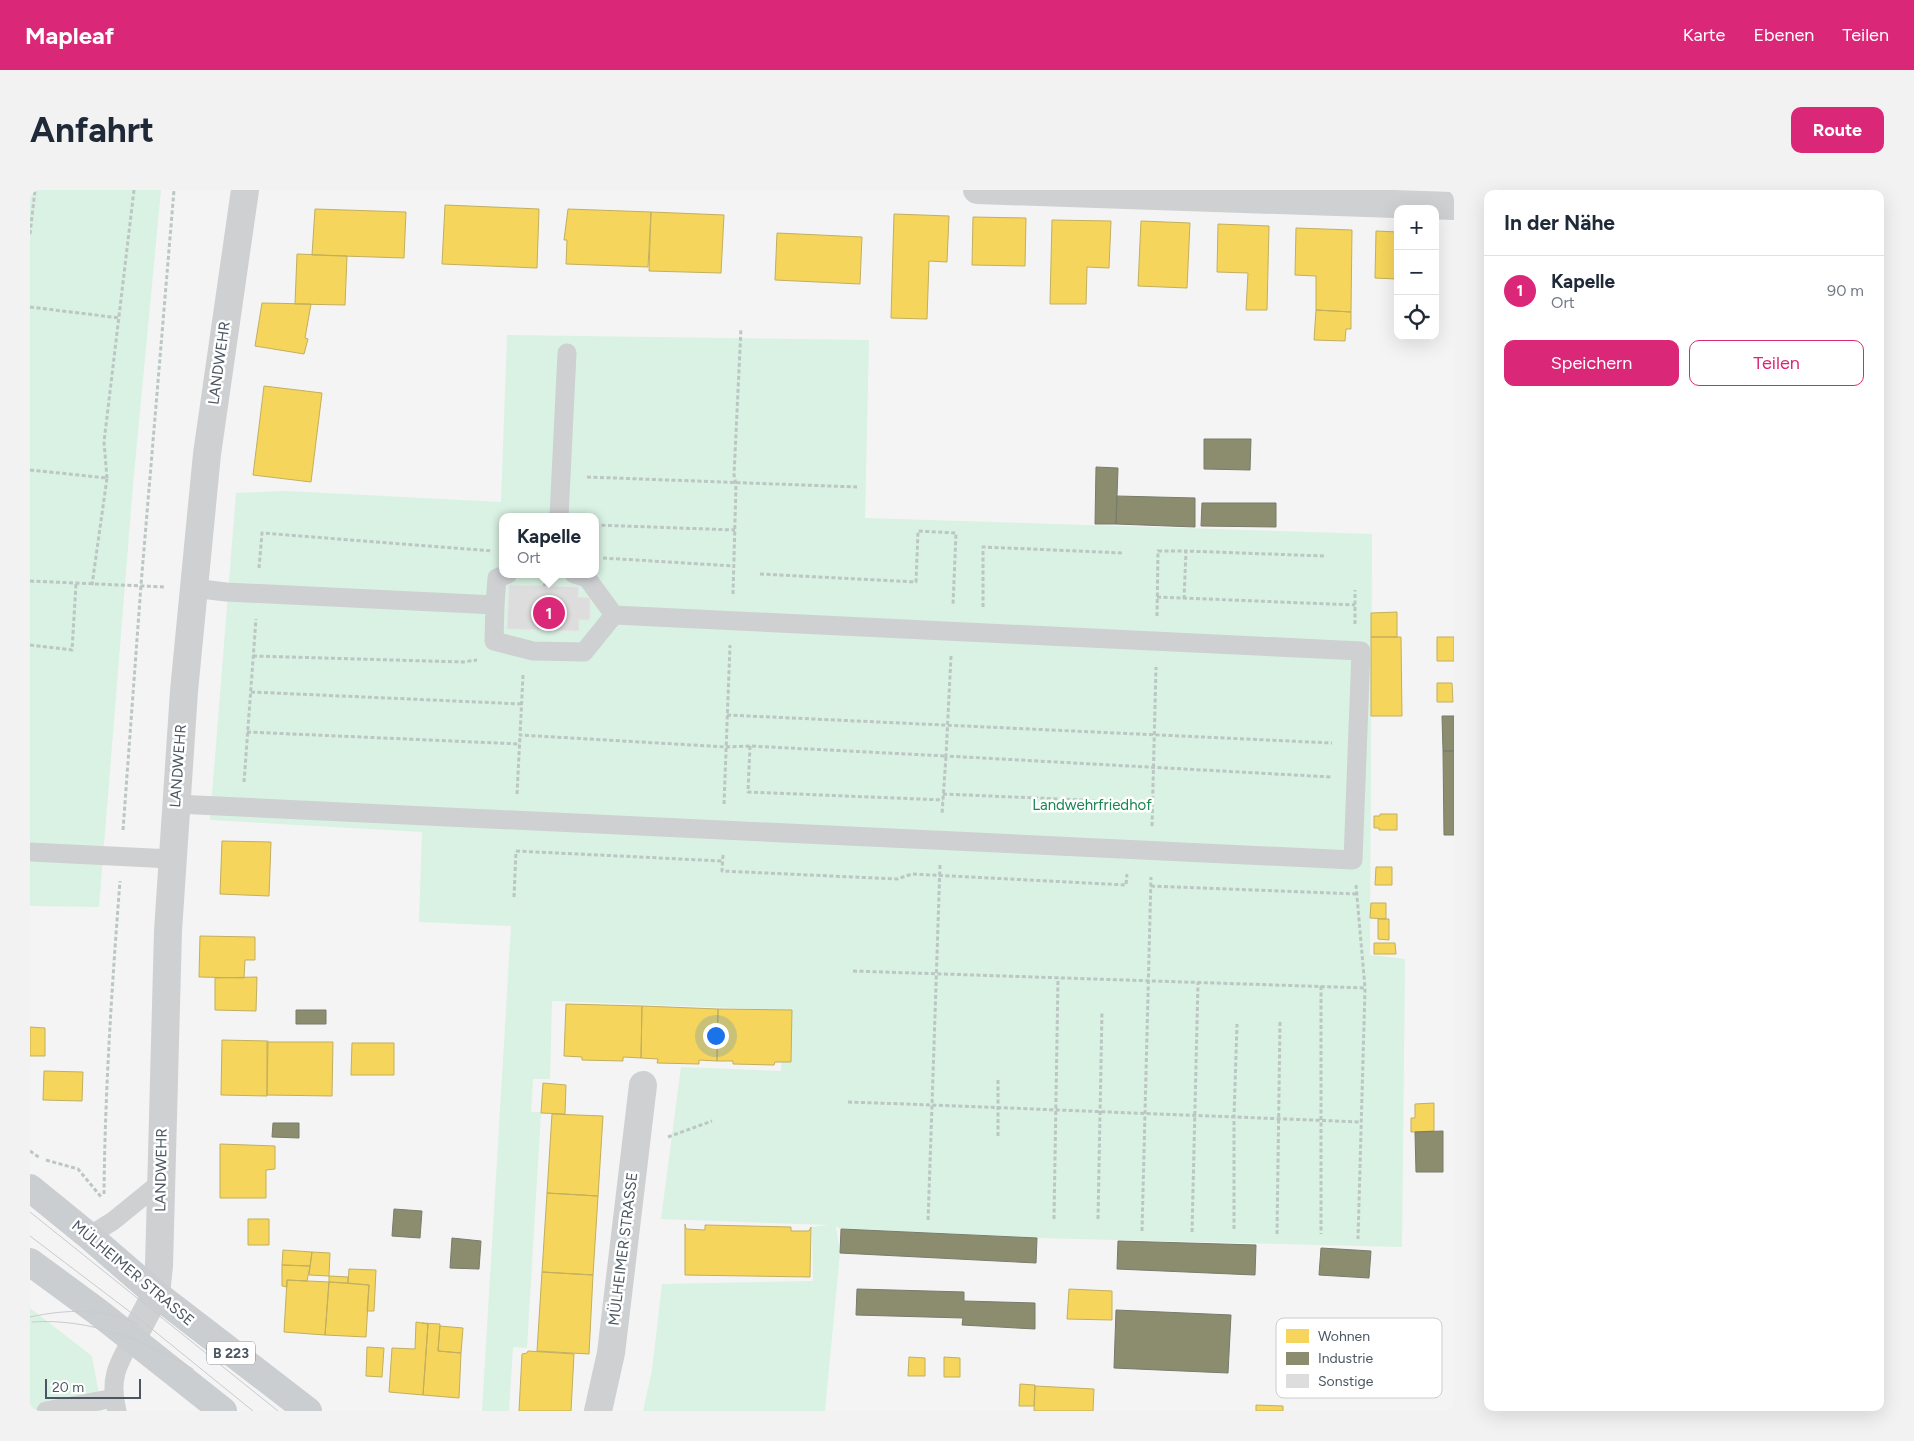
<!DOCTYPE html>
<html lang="de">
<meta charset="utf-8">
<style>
:root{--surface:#fff;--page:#f2f2f3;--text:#1f2937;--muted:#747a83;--line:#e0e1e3;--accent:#db2777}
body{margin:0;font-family:Figtree,sans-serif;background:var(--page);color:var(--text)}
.controls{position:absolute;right:15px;top:15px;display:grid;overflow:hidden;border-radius:10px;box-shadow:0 5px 20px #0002}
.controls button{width:45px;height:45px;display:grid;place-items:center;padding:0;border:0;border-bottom:1px solid var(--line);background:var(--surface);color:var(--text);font:25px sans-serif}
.scale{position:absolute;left:15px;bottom:12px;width:96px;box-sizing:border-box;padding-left:5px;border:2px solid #4a5661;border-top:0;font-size:14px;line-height:18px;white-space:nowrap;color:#4a5661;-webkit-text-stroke:4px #fff;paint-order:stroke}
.you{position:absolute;left:685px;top:845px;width:18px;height:18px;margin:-12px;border:4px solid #fff;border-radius:50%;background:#1a73e8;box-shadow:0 0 0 8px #1a73e833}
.badge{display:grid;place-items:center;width:32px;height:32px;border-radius:50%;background:var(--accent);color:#fff;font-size:16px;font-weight:700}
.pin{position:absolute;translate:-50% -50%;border:2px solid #fff;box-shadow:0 1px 5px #0006}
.popup{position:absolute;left:469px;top:323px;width:100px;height:65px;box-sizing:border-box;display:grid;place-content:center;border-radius:10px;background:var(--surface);filter:drop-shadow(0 1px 4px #0005);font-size:16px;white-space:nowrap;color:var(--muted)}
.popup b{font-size:19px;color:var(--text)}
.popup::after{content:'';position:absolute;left:50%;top:100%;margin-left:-10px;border:10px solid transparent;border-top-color:var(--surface)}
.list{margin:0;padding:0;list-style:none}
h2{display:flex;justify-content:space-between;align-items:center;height:65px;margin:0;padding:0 20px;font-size:21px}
h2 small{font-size:16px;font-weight:400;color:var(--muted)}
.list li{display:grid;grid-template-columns:32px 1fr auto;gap:15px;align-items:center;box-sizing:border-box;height:70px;padding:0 20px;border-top:1px solid var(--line)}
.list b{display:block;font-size:19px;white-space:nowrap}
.list p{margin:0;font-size:16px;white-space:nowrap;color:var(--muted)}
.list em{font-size:16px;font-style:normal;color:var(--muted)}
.actions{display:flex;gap:10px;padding:15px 20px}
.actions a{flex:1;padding:11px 0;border:1px solid var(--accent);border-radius:10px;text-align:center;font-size:18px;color:var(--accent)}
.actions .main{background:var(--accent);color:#fff}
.icon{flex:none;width:28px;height:28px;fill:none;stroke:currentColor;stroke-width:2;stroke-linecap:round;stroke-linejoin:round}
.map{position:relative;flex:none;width:1424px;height:1221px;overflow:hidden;border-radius:10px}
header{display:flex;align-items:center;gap:30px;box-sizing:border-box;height:70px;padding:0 25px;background:var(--accent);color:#fff}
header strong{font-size:24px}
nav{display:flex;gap:28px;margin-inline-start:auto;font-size:18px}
.intro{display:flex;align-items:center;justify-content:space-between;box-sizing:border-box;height:120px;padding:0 30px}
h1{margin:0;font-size:35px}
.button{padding:12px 22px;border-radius:10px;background:var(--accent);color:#fff;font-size:18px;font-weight:700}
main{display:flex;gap:30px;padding:0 30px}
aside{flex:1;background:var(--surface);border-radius:10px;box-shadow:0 5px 20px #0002}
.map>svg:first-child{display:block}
</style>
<header>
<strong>Mapleaf</strong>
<nav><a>Karte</a><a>Ebenen</a><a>Teilen</a></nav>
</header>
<div class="intro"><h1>Anfahrt</h1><a class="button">Route</a></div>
<main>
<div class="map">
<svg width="1424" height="1221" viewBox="0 0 1424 1221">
<rect width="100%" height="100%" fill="#f4f4f4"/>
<path fill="#d9f2e3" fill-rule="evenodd" d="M 0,0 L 131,0 L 103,295 L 69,717 L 0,716 Z
M 477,145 L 839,150 L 835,328 L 1342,344 L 1340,765 L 1375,769 L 1372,1057 L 1007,1048 L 811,1039 L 806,1036 L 810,1063 L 795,1221 L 613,1221 L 622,1180 L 632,1094 L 783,1091 L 782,1037 L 798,1035 L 631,1029 L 651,877 L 751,881 L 754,820 L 522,811 L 520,889 L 503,889 L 501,922 L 511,922 L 497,1158 L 483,1157 L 479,1221 L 452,1221 L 481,736 L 389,732 L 392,642 L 180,630 L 206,303 L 256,301 L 471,312 ZM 473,327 L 565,327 L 565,384 L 473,384 Z
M 0,1118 L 62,1166 L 72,1221 L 0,1221 Z"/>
<path fill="#f6d55c" stroke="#c2af5e" d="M 415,15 L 509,19 L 507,78 L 412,74 Z
M 285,19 L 376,22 L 374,68 L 282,65 Z
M 538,19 L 621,22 L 618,77 L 536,74 L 537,50 L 534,50 Z
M 621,22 L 694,25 L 691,83 L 619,81 Z
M 864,24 L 919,26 L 917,72 L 899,71 L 897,129 L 861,128 Z
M 943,27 L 996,28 L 995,76 L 942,75 Z
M 1022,30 L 1081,31 L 1079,78 L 1057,77 L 1056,114 L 1020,114 Z
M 1111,31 L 1160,33 L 1157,98 L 1108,96 Z
M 1188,34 L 1239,36 L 1237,120 L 1216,120 L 1218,83 L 1187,82 Z
M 1266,38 L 1322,40 L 1321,122 L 1286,120 L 1286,86 L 1265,85 Z
M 1346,41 L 1368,42 L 1368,123 L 1365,123 L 1367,89 L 1345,88 Z
M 747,43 L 832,47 L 830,94 L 745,90 Z
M 267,64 L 317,66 L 315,115 L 265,114 Z
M 232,113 L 281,114 L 275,148 L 278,149 L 274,164 L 225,156 Z
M 1286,120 L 1321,122 L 1321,139 L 1316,139 L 1315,151 L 1284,150 Z
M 234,196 L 292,203 L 281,292 L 223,285 Z
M 1367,422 L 1367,447 L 1341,447 L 1341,423 Z
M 1341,447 L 1371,447 L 1372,526 L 1341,526 Z
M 1407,447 L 1424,447 L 1424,471 L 1407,471 Z
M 1407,493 L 1422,493 L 1423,512 L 1407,512 Z
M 1350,624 L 1367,624 L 1367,640 L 1349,640 L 1349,638 L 1344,638 L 1344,626 L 1350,626 Z
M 192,651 L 241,652 L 239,706 L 190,704 Z
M 1346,677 L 1362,677 L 1362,695 L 1345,695 Z
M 1341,713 L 1356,713 L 1356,729 L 1340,728 Z
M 1348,729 L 1359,729 L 1359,750 L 1348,749 Z
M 170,746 L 225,747 L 225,770 L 215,770 L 214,788 L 169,787 Z
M 1344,753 L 1365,753 L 1366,764 L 1344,764 Z
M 227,787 L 226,821 L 185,820 L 185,788 Z
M 536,814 L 612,816 L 611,868 L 593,867 L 593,871 L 552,870 L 552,867 L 534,866 Z
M 612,816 L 688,819 L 687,871 L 669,870 L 669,874 L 627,873 L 628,869 L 611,868 Z
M 688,819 L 762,820 L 761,872 L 745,872 L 744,875 L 703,874 L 703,871 L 687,871 Z
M 0,837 L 15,838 L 15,866 L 0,866 Z
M 192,850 L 238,851 L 237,906 L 191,905 Z
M 237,852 L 303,852 L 302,906 L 237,905 Z
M 322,853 L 364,853 L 364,885 L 321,885 Z
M 14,881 L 53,882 L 52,911 L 13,910 Z
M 513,893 L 536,895 L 535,924 L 511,923 Z
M 1404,913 L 1404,941 L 1381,942 L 1381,928 L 1385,928 L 1385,914 Z
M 522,924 L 573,926 L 568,1006 L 517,1003 Z
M 190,954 L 245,956 L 245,979 L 236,980 L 236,1008 L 190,1008 Z
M 517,1003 L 568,1006 L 563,1085 L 512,1082 Z
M 218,1029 L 239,1029 L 239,1055 L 218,1055 Z
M 655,1034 L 656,1039 L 675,1040 L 675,1035 L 761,1037 L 761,1041 L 779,1041 L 781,1037 L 780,1087 L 655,1085 Z
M 253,1060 L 282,1062 L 280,1076 L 252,1075 Z
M 282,1062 L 300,1063 L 299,1086 L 279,1085 Z
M 252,1075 L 280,1076 L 277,1091 L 257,1090 L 257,1097 L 252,1096 Z
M 319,1079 L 346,1080 L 344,1121 L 337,1121 L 339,1095 L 318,1093 Z
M 512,1082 L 563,1085 L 559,1164 L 507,1161 Z
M 299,1086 L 318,1087 L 318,1093 L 299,1092 Z
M 257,1090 L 299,1092 L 295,1145 L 254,1142 Z
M 299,1092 L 339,1095 L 336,1147 L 295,1145 Z
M 1039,1099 L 1082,1101 L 1082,1130 L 1037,1129 Z
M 386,1132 L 398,1134 L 393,1205 L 359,1202 L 362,1158 L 385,1159 Z
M 392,1133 L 410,1134 L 408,1161 L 431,1163 L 429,1208 L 393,1205 L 398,1134 Z
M 410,1136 L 433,1138 L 431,1163 L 408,1161 Z
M 1304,1136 L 1325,1137 L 1324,1161 L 1303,1160 Z
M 337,1157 L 354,1158 L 352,1187 L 336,1186 Z
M 498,1161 L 544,1164 L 541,1221 L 489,1221 L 492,1164 L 497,1163 Z
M 879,1167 L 895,1168 L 895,1186 L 878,1186 Z
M 914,1167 L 930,1168 L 930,1187 L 914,1187 Z
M 990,1194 L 1005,1195 L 1004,1216 L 989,1216 Z
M 1005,1196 L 1064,1199 L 1063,1221 L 1004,1221 Z
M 1226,1215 L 1253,1216 L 1253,1221 L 1226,1221 Z"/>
<path fill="#8c8c6e" stroke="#787c6a" d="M 1174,249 L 1221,249 L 1220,280 L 1174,279 Z
M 1066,277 L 1088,278 L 1086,334 L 1065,334 Z
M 1087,306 L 1165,308 L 1165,337 L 1086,334 Z
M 1172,313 L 1246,313 L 1246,337 L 1171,336 Z
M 1412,526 L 1424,526 L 1424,561 L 1413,561 Z
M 1413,561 L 1424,561 L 1424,645 L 1414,645 Z
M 266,820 L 296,820 L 296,834 L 266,834 Z
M 243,933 L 269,933 L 269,948 L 242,947 Z
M 1413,941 L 1413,982 L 1386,982 L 1385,942 Z
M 364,1019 L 392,1021 L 390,1048 L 362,1046 Z
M 811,1039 L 1007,1048 L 1006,1073 L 810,1063 Z
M 422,1048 L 451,1051 L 449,1079 L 420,1078 Z
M 1088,1051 L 1226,1055 L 1225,1085 L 1087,1079 Z
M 1291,1058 L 1341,1061 L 1339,1088 L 1289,1085 Z
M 827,1099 L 934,1102 L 934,1111 L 1005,1113 L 1005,1139 L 932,1135 L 933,1128 L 826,1125 Z
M 1086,1120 L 1201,1125 L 1198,1183 L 1084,1178 Z"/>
<path fill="#ddddde" stroke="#e5e6e7" d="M 479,395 L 549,397 L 548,407 L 560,408 L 560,430 L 549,430 L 549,441 L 477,439 Z"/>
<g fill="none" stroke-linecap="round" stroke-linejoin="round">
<path stroke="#bcc7c4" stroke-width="3" stroke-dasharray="4 2.5" stroke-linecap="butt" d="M 0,44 L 5,0
M 0,117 L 90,128
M 0,280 L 77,288 L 62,395
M 557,287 L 827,297
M 77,288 L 74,252 L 104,0
M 565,335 L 705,340
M 573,368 L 704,376
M 229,378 L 232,343 L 462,361
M 730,384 L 886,392 L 888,341 L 926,343 L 923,415
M 0,391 L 135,397
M 514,396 L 515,394 L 521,394
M 703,404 L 706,294 L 704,285 L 711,138
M 1127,407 L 1325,415
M 1154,409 L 1156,361 L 1294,366
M 953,417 L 953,357 L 1094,363
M 1127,426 L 1128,361 L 1156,361
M 1325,434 L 1325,400
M 0,455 L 42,460 L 46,394
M 223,466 L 433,472 L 447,470
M 921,466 L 916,566 L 1301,587
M 493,485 L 490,545 L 696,557 L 720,556 L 916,566 L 912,624
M 221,502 L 492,514
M 697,525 L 1302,553
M 217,542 L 490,554
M 720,556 L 718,602 L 913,610
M 214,592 L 226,429
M 487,604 L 490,545
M 913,604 L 1123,613
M 694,614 L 700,455
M 1122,636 L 1126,477
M 93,640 L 111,395 L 144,0
M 486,661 L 692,671
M 693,665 L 692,681 L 867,689 L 882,684 L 1096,695 L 1097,684
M 910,675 L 902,915 L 1331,932
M 1326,695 L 1335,798 L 1328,1049
M 1121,696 L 1327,704
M 484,707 L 486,661
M 823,781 L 1335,798
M 1291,796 L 1291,1044
M 818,912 L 902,915 L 898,1032
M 968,946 L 968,890
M 638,947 L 682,931
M 0,961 L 10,968
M 16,970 L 48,979 L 72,1008
M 74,1004 C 75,899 82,795 90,691
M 1024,1029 L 1028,788
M 1068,1029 L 1072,821
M 1204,1039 L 1204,927 L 1207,834
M 1112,1041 L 1121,687
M 1162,1042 L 1168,792
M 1247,1044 L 1250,832"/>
<path stroke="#ced0d2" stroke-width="19" d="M 529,327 L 537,163
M 163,398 L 196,402 L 465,415 L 464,451 L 503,461 L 554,462 L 584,425
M 465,415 L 467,388 L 478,384
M 146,614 L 1323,670 L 1331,461 L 584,425 L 557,388 L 544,384
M 0,662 L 142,669
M 59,1046 L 83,1031 L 131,992
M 16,1221 L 84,1208
M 87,1221 C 79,1190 87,1175 102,1149"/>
<path stroke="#ced0d2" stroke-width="28" d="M 947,0 L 1424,16
M 568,1221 L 581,1163 L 613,895"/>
<path stroke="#ced0d2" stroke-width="28" d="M 102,1149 L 126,1104 L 129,1076 L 138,741 L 154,501 L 177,264 L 215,0"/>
<path stroke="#caced1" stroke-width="28" d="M 0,998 L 59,1046 L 126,1104 L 278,1221
M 0,1072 L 68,1122 L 193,1221"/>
<path stroke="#c9cacc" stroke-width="1" d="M 0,1022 L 248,1221
M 0,1046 L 112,1131 L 223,1221
M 0,1127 C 37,1119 74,1118 109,1134
M 2,1132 C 60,1128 114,1150 163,1179"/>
</g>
<g text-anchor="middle" stroke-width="5" stroke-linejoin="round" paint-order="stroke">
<rect fill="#fff" stroke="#808990" stroke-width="1" x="177" y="1151.5" width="48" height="23" rx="4"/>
<g font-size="14" font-weight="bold" fill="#4a5661">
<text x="201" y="1168">B 223</text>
</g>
<g font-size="15" fill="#4a5661" stroke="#fff">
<text transform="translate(189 173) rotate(-82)" y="5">LANDWEHR</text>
<text transform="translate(148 576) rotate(-86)" y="5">LANDWEHR</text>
<text transform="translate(131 980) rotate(-89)" y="5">LANDWEHR</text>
<text transform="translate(593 1059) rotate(-83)" y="5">MÜLHEIMER STRASSE</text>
<text transform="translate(103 1083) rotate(40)" y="5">MÜLHEIMER STRASSE</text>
</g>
<g font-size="15" fill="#17864f" stroke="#fff">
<text x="1062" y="620">Landwehrfriedhof</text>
</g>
</g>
<rect x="1246" y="1128" width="166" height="80" rx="8" fill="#fff" stroke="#c9ccd0" stroke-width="1"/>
<rect x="1256" y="1139" width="23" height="14" fill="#f6d55c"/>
<rect x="1256" y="1162" width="23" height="13" fill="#8c8c6e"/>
<rect x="1256" y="1184" width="23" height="14" fill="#ddddde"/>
<g font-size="14" fill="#4a5661">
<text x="1288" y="1151">Wohnen</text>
<text x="1288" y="1173">Industrie</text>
<text x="1288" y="1196">Sonstige</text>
</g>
</svg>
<div class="controls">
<button>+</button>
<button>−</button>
<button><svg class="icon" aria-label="locate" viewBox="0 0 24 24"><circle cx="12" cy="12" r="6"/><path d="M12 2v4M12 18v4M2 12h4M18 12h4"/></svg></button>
</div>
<div class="scale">20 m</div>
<div class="you"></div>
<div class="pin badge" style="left:519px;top:423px">1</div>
<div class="popup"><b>Kapelle</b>Ort</div>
</div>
<aside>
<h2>In der Nähe<small></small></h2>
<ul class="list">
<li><span class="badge">1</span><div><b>Kapelle</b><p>Ort</p></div><em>90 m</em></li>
</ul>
<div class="actions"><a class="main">Speichern</a><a>Teilen</a></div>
</aside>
</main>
